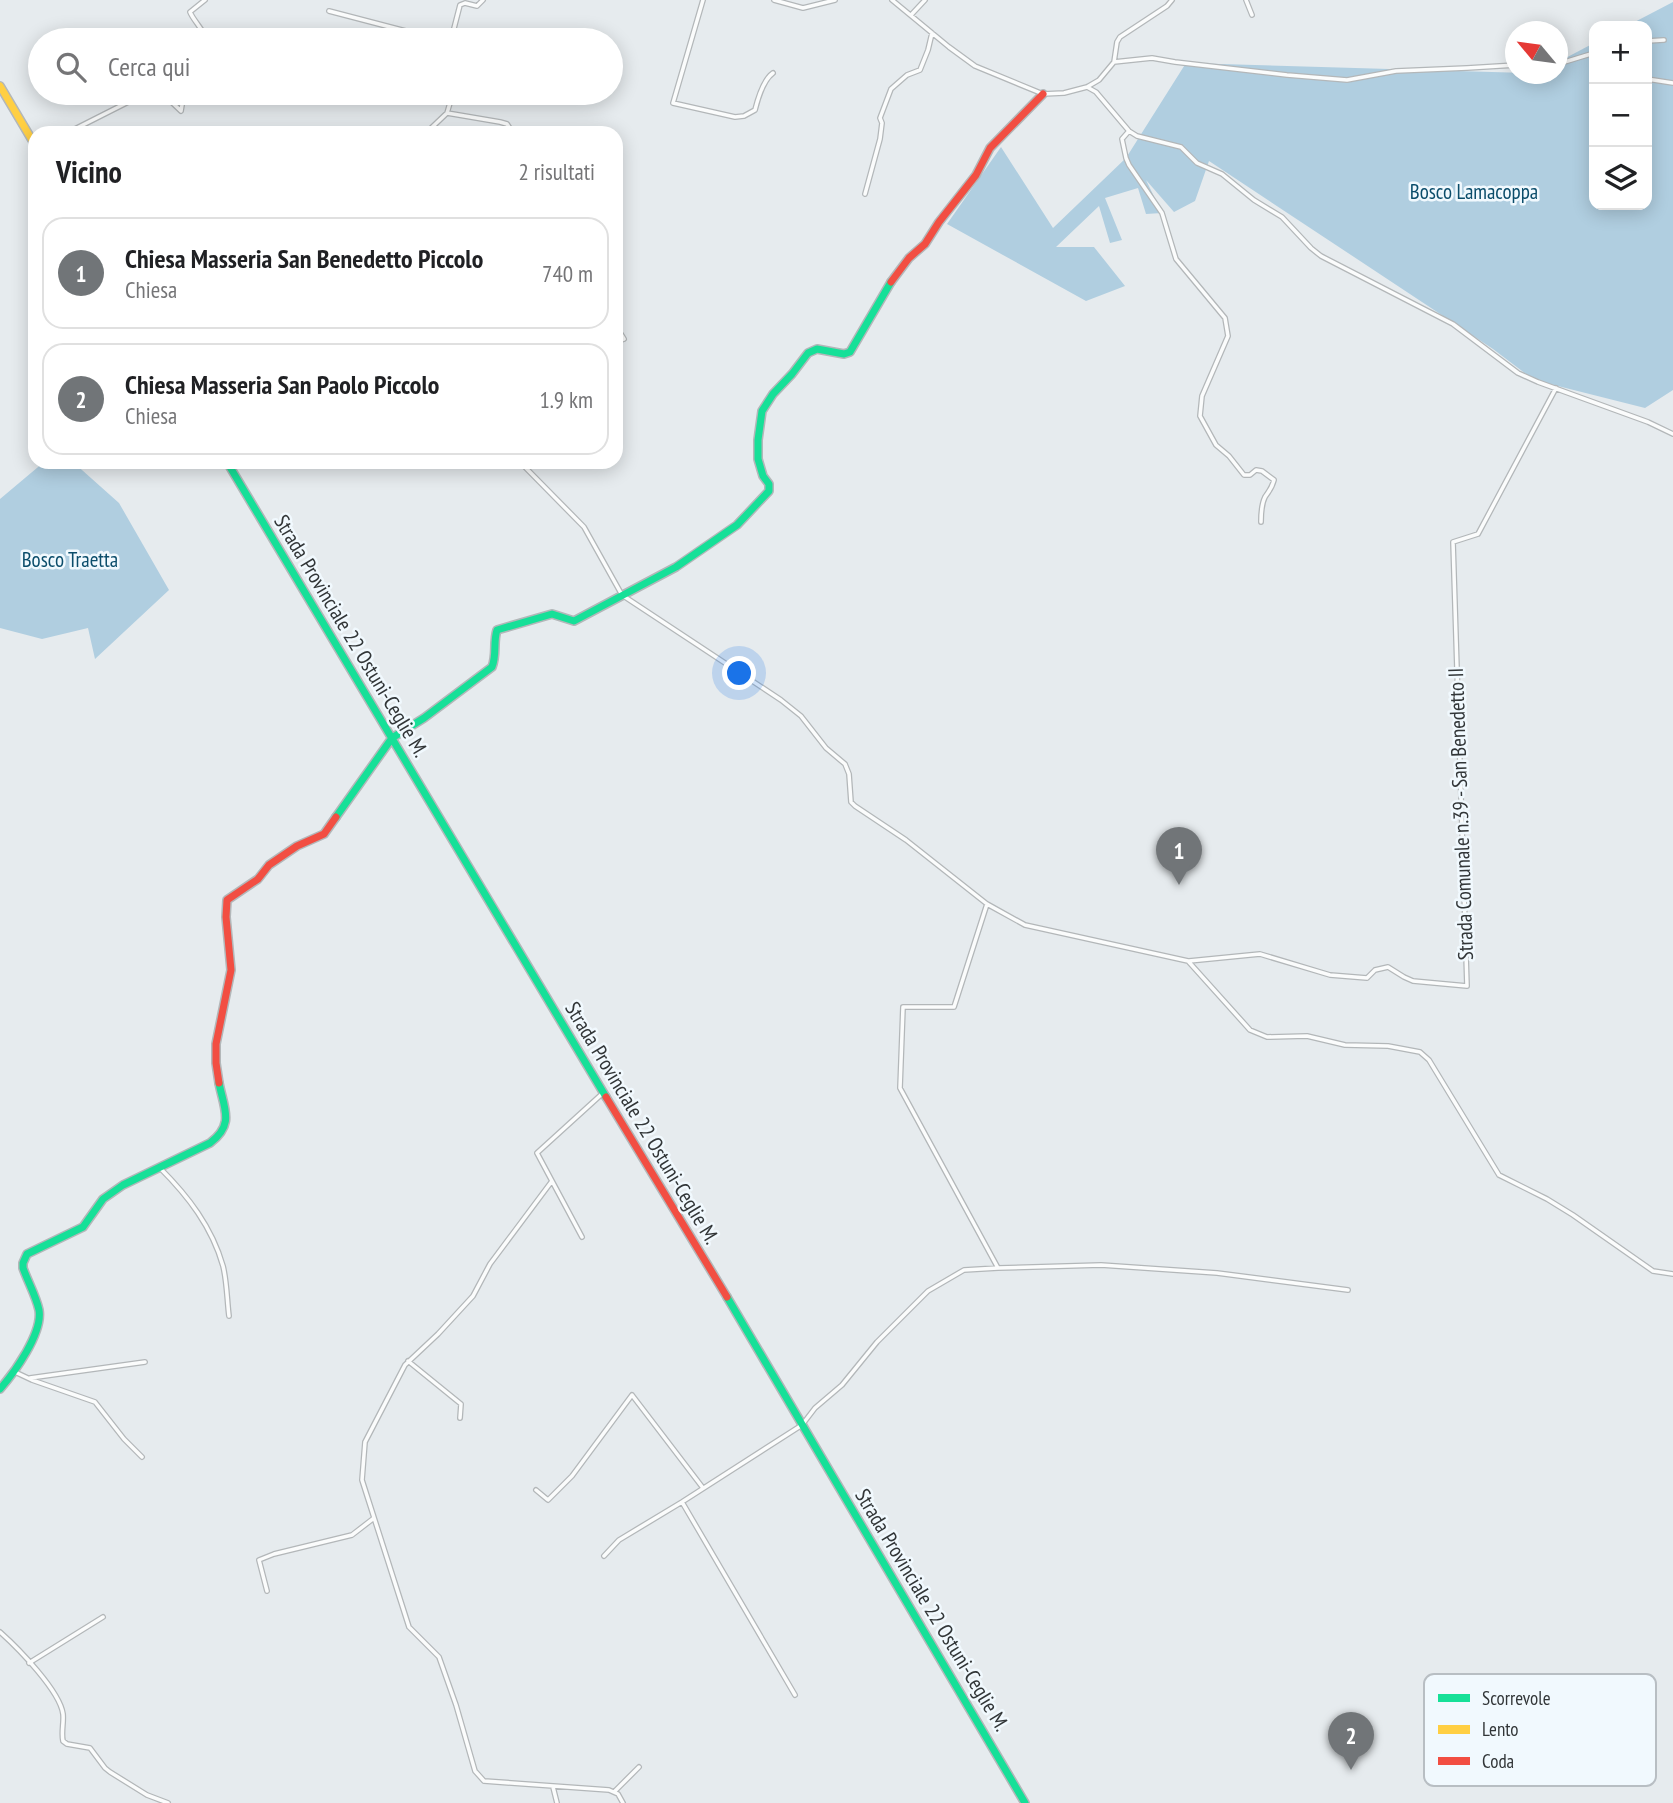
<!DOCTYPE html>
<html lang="it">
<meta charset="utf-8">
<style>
:root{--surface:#fff;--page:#f2f2f2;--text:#202124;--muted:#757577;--line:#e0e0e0;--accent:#717578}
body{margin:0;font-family:"PT Sans Narrow",sans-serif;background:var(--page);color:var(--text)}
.controls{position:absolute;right:21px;top:21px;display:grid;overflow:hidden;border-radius:14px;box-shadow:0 4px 18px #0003}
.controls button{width:63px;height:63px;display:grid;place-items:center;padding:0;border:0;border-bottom:2px solid var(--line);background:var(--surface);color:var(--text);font:35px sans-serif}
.compass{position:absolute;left:1505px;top:21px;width:63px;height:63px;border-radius:50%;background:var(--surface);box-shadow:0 4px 18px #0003;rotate:299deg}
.you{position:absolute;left:740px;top:674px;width:24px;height:24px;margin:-18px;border:5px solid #fff;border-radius:50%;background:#1a73e8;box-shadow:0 0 0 10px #1a73e833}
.badge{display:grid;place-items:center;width:46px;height:46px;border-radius:50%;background:var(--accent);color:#fff;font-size:23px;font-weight:700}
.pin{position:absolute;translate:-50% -58px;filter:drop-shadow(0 2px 4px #0008)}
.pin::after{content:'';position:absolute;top:37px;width:24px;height:21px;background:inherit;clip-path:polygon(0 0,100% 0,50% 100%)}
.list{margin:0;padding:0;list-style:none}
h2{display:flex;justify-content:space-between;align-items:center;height:91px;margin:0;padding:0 28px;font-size:30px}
h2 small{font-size:23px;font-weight:400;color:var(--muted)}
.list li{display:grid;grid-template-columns:46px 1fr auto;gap:21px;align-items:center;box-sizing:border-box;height:112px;margin:0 14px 14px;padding:0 14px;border:2px solid var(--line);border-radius:21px}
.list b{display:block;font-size:26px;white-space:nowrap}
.list p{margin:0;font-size:23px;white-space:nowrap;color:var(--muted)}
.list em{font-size:23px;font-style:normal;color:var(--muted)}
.icon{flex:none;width:38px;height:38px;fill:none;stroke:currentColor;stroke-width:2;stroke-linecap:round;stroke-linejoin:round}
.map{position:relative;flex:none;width:1673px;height:1803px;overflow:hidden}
.search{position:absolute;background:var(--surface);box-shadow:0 4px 18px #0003;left:28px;top:28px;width:595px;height:77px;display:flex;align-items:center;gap:18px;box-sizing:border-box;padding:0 24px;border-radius:38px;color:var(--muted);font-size:26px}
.panel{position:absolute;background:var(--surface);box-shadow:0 4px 18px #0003;left:28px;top:126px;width:595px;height:343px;border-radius:21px}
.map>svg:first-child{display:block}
</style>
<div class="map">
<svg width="1673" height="1803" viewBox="0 0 1673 1803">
<rect width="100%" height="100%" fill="#e6ebee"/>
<path fill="#b0cee0" d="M 1673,2 L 1673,390 L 1645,408 L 1534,380 L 1493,349 L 1209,161 L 1195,201 L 1174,212 L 1146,180 L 1162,213 L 1146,214 L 1138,188 L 1105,198 L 1122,240 L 1110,243 L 1099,206 L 1056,247 L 1094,247 L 1125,286 L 1086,301 L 947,224 L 1001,147 L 1053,228 L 1126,158 L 1186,63 L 1558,74 L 1558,62 L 1594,43 L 1594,205 L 1647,205 L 1647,26 L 1627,26 Z
M 44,462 L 73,462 L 119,503 L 169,590 L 95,659 L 88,628 L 42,639 L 0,628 L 0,499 Z"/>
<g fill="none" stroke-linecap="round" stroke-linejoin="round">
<g stroke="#b3b7b9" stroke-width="6">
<path id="street" d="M 205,0 L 190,12 C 194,22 205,30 205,40
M 703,0 L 673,103 L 735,117 L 744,116 L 755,110 C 758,98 763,80 773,73
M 774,0 L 803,8 L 835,0
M 892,0 L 949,47 L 975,66 L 1043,94 L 1064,93 L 1087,87 L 1099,80 L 1114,62 L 1117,42 L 1120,37 L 1167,6 L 1172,0
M 1246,0 L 1252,15
M 329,11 L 440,40
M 911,15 L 925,0
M 451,40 L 460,5 L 465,3 L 477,6 L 483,0
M 1647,41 L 1664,40
M 1114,62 L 1152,58 L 1175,62 L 1287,75 L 1347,80 L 1396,71 L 1467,68 L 1516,65
M 1558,64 L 1594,53
M 1647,79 L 1673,83
M 1087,87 L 1096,92 L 1129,131 L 1137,136 L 1181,147 L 1197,163 L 1222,174 L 1254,200 L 1282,217 L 1311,248 L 1321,256 L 1453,324 L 1518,373 L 1538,382 L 1648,422 L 1673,434
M 162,93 L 181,111 L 184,93
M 447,113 L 500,122 L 507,124 L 513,133
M 1129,131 L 1122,139 L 1126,158 L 1129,165 L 1162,213 L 1176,259 L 1225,318 L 1228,336 L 1202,396 L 1200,416 L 1216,445 L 1229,456 L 1244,475 L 1250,475 L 1256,470 L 1262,471 L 1274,480 C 1272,488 1269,491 1265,497 C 1261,505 1261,514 1261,522
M 67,133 L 146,93
M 426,133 L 447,113 L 453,93
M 865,194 L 880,139 L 882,123 L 880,118 L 891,89 L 907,75 L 920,70 L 928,50 L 932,33
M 616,326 L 624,339 L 616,342
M 520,462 L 584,527 L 622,595 L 781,700 L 801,716 L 826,748 L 845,764 L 849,774 L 851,802 L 855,806 L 906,840 L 987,904 L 1025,925 L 1188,961 L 1250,1030 L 1267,1037 L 1307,1036 L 1345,1045 L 1388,1046 L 1420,1052 L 1429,1060 L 1499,1175 L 1547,1199 L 1573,1215 L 1653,1271 L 1673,1274
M 1189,961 L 1260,954 L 1330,975 L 1367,978 L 1375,970 L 1388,967 L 1404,977 L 1413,981 L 1467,986 L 1453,542 L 1478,534 L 1556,388
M 603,1093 L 537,1153 L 552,1181 L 490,1264 L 473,1296 L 438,1334 L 405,1365 L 365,1442 L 362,1480 L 409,1627 L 439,1657 L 456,1705 L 475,1771 L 484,1781 L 609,1790 L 618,1794 L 623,1803
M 160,1168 C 188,1196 212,1227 223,1266 C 227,1282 227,1300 229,1316
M 552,1181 L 582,1237
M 998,1268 L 1101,1265 L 1217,1273 L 1348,1290
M 408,1361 L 461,1404 L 460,1418
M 15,1372 L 32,1380 L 95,1402 L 124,1439 L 142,1457
M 30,1378 L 145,1362
M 536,1490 L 548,1500 L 572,1476 L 632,1395 L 703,1488
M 682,1502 L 795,1695
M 604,1556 L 619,1540 L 682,1502 L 802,1425 L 815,1408 L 842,1385 L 877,1342 L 928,1291 L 964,1270 L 998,1268 L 900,1088 L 903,1007 L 954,1007 L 987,904
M 267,1591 L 259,1560 L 274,1554 L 352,1535 L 374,1518
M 0,1632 C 18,1648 60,1691 63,1714 C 64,1723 61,1732 63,1741 L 67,1744 L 90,1748 L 105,1768 L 110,1772 L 147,1795 L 168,1803
M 29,1663 L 103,1617
M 553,1787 L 557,1803
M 614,1792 L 639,1767"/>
</g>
<g stroke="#b3b7b9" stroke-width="10">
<path id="fast" d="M 227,462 L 606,1097
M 336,817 L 392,738 L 424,718 L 492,667 C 497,655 493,642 497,630 L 552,614 L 574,621 L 676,567 L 737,525 L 769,491 L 769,484 L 763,476 L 758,459 L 758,440 L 762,411 L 773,394 L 792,374 L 808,353 L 817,349 L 844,354 L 850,352 L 891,282
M 727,1297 L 1025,1803
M 0,1389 C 14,1373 43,1333 39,1310 C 36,1296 28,1282 23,1268 L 23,1263 L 27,1254 L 83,1227 L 103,1199 L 123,1185 L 210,1143 C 235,1124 224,1109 219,1083"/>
</g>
<g stroke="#b3b7b9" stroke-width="10">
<path id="slow" d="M 0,86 L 35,145"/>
</g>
<g stroke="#b3b7b9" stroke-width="10">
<path id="jam" d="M 891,282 L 909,258 L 925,244 L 939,222 L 976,175 L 990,148 L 1043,94
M 219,1083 L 216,1063 L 216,1044 L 231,970 L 226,917 L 227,900 L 258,879 L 269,865 L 297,846 L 324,834 L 336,817
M 606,1097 L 727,1297"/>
</g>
<use href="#street" stroke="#fbfcfc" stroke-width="3.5"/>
<use href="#fast" stroke="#16e098" stroke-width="7"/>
<use href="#slow" stroke="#ffcf43" stroke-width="7"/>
<use href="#jam" stroke="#f24e42" stroke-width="7"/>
</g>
<g text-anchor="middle" stroke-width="5" stroke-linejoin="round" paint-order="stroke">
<g font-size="21" fill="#0b4d6b" stroke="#f1f9fe">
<text x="1474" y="199">Bosco Lamacoppa</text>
<text x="70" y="567">Bosco Traetta</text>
</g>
<g font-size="21" fill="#323638" stroke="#f1f9fe">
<text transform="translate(351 636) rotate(59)" y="7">Strada Provinciale 22 Ostuni-Ceglie M.</text>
<text transform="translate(1461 814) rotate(-92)" y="7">Strada Comunale n.39 - San Benedetto II</text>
<text transform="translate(642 1123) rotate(59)" y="7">Strada Provinciale 22 Ostuni-Ceglie M.</text>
<text transform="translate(932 1610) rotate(59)" y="7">Strada Provinciale 22 Ostuni-Ceglie M.</text>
</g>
</g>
<rect x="1424" y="1674" width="232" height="112" rx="10" fill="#f1f9fe" stroke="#b8bec3" stroke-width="2"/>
<rect x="1438" y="1694" width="32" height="8" fill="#16e098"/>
<rect x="1438" y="1725" width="32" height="9" fill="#ffcf43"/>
<rect x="1438" y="1757" width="32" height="8" fill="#f24e42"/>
<g font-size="19" fill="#323638">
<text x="1482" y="1705">Scorrevole</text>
<text x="1482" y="1736">Lento</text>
<text x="1482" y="1768">Coda</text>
</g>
</svg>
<div class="controls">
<button>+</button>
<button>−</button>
<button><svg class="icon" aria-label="layers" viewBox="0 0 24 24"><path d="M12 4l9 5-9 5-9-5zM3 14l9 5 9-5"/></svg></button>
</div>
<svg class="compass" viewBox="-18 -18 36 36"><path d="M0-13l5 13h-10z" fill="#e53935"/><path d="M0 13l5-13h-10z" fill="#757577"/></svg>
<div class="you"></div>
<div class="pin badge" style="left:1179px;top:885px">1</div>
<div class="pin badge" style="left:1351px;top:1770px">2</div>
<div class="search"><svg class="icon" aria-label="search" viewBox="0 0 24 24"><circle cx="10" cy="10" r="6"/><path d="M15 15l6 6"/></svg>Cerca qui</div>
<section class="panel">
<h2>Vicino<small>2 risultati</small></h2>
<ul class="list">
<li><span class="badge">1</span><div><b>Chiesa Masseria San Benedetto Piccolo</b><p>Chiesa</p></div><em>740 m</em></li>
<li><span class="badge">2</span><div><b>Chiesa Masseria San Paolo Piccolo</b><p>Chiesa</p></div><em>1.9 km</em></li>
</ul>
</section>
</div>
